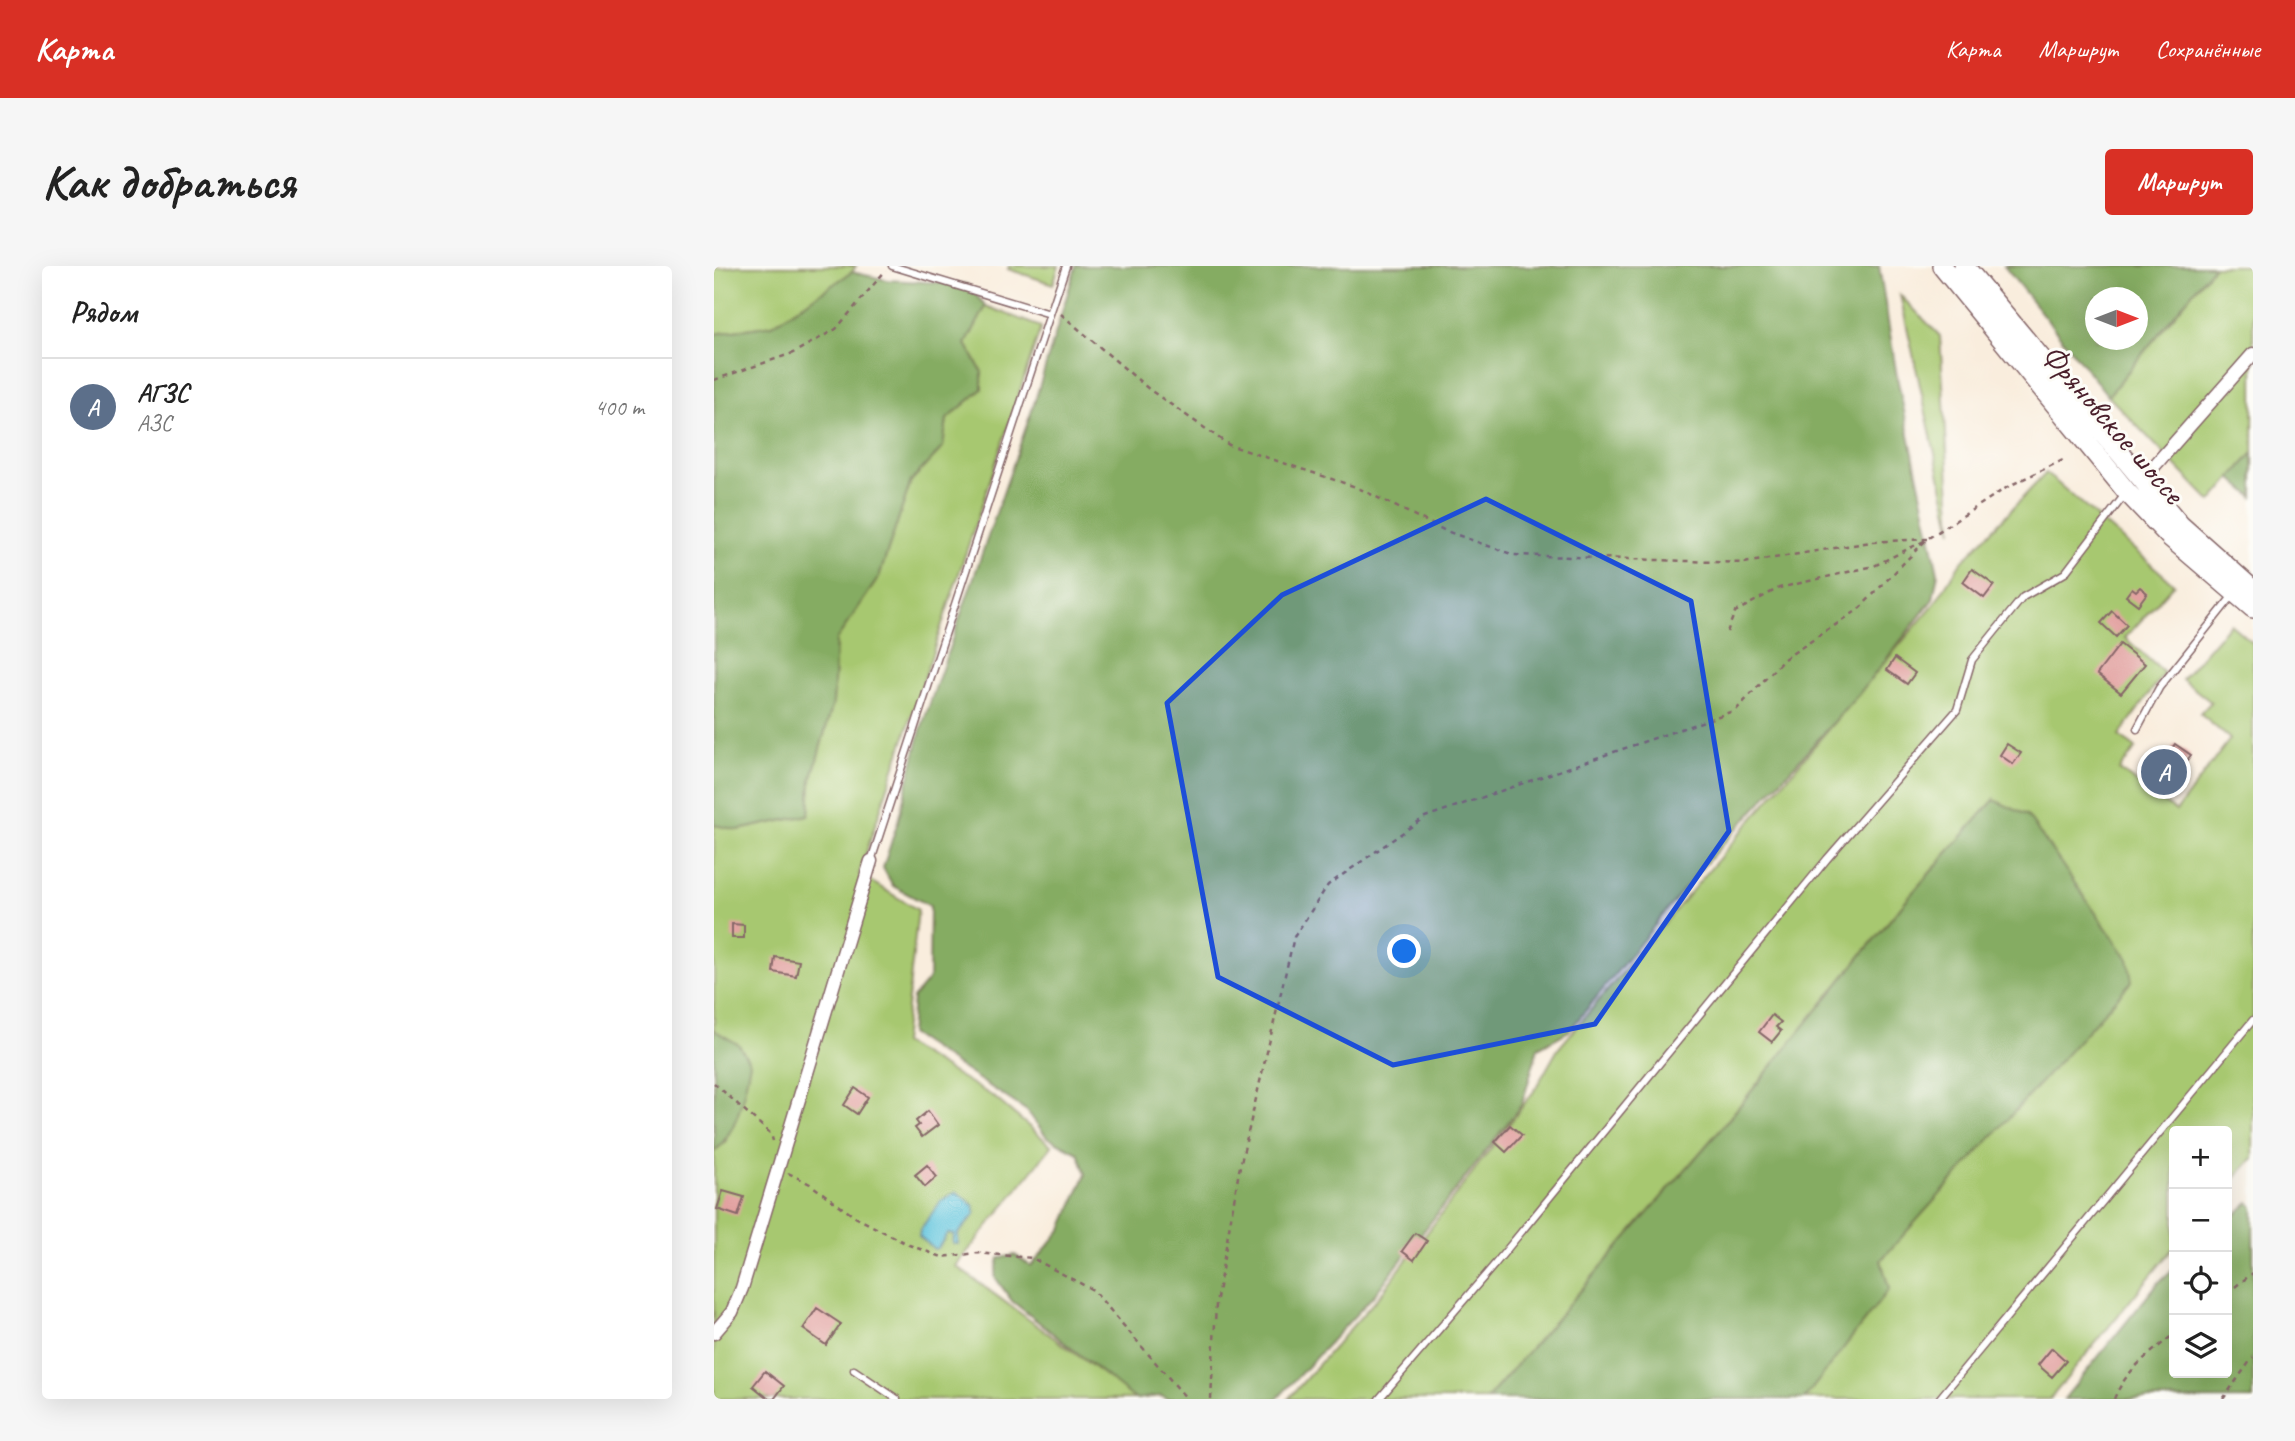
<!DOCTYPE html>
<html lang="ru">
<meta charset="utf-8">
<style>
:root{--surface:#fff;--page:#f6f6f6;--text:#222;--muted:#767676;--line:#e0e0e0;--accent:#d93025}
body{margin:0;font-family:Caveat,sans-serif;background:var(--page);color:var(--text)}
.controls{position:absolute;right:21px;bottom:21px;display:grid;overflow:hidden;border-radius:7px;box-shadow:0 7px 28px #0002}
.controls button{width:63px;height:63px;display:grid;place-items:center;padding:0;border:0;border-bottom:2px solid var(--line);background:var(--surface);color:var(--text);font:35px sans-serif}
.compass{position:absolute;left:1371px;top:21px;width:63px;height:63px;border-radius:50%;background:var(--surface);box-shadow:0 7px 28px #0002;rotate:90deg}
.you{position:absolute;left:691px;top:686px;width:24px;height:24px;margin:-18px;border:5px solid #fff;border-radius:50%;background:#1a73e8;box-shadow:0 0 0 10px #1a73e833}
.badge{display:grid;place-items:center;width:46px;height:46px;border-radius:50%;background:var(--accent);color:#fff;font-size:23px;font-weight:700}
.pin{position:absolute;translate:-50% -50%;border:4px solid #fff;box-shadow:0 2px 7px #0006}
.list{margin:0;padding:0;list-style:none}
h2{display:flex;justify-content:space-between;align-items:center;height:91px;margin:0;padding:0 28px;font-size:30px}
h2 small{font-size:23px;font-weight:400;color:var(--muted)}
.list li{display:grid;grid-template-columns:46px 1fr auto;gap:21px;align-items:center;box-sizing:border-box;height:98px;padding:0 28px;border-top:2px solid var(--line)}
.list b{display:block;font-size:26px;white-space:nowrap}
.list p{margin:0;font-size:23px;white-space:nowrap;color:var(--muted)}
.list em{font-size:23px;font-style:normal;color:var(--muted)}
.icon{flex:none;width:38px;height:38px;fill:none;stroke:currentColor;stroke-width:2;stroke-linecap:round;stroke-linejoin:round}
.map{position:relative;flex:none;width:1539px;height:1133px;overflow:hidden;border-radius:7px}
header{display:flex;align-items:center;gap:42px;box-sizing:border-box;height:98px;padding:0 35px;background:var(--accent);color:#fff}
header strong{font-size:33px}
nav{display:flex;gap:38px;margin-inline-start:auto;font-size:24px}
.intro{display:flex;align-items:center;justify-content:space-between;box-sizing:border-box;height:168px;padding:0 42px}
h1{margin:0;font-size:49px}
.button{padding:18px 32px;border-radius:7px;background:var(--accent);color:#fff;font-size:24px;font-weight:700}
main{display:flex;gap:42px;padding:0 42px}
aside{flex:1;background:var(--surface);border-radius:7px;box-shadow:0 7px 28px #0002}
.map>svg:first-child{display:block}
</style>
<header>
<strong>Карта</strong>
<nav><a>Карта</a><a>Маршрут</a><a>Сохранённые</a></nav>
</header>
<div class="intro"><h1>Как добраться</h1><a class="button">Маршрут</a></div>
<main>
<aside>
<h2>Рядом<small></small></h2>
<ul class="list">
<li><span class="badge" style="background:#5c6f8a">A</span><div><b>АГЗС</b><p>АЗС</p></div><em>400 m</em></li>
</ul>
</aside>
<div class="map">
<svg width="1539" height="1133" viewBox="0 0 1539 1133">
<rect width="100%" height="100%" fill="#fdfcf7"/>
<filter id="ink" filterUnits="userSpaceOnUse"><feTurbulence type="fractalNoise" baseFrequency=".0143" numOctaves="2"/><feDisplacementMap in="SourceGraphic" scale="14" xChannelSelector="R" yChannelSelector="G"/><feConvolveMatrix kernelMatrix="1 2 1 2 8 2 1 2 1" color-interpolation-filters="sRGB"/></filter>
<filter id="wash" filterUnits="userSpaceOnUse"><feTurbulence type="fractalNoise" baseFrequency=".00686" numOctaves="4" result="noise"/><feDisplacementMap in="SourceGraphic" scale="28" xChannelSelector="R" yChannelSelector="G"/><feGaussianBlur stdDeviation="1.57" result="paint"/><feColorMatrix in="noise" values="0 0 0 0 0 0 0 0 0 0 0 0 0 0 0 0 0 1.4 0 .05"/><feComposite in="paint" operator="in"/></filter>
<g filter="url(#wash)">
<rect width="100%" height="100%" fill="#f9eddd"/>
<path fill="#a7c870" stroke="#78744e" stroke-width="2" d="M 24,0 L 142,0 L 138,6 L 58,59 L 0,68 L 0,3 Z
M 295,0 L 345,0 L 339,18 L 294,3 Z
M 1500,0 L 1539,0 L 1539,187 L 1497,236 L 1394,130 Z
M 1186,29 L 1226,70 L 1238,265 Z
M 272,40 L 327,61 L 145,608 L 204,644 L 189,777 L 280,831 L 338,880 L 242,1000 L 423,1133 L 0,1133 L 0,886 L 12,875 L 25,779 L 0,764 L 0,559 L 25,564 L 95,549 L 97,515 L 119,437 L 122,374 L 165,311 L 197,215 L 229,181 L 233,153 L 268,123 L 268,106 L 252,78 Z
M 1332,207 L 1460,318 L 1411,372 L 1450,407 L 1405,470 L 1422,482 L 1405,504 L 1462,545 L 1516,473 L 1486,448 L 1497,436 L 1468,413 L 1516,358 L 1539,377 L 1539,892 L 1513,921 L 1513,865 L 1460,865 L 1460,981 L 1336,1133 L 1090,1133 L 1175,1023 L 1167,994 L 1235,916 L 1280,534 L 1193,633 L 1010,859 L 773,1133 L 574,1133 L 666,1029 L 820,825 L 844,783 L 1221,337 L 1245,299 Z"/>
<path fill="#85ac62" stroke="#686646" stroke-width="2" fill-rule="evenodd" d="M 362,0 L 1165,0 L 1183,111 L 1224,307 L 1219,333 L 1145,428 L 984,606 L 855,765 L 824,782 L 808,838 L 661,1028 L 563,1133 L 454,1133 L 447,1130 L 421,1133 L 298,1035 L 281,1011 L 285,992 L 301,989 L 317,1000 L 348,963 L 372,908 L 364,887 L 333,871 L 313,845 L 196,768 L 199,732 L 215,713 L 216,640 L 179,620 L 169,602 L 184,555 L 207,463 L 319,141 Z
M 1290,0 L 1500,0 L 1394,130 ZM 1381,32 L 1423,32 L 1423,74 L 1381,74 Z
M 138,6 L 173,14 L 252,18 L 272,40 L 252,78 L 268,106 L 268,123 L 233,153 L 229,181 L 197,215 L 165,311 L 122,374 L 119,437 L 97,515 L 95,549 L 24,564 L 0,559 L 0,68 L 58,59 Z
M 1539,187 L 1539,231 L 1517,212 Z
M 1280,534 L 1313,549 L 1414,693 L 1418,715 L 1167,994 L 1175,1023 L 1090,1133 L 773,1133 L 1010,859 L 1193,633 Z
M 0,764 L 25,779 L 36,797 C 29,830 26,862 0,886 Z
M 1535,936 L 1539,942 L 1539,1133 L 1350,1133 L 1444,1017 L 1460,1002 L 1460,1107 L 1513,1107 L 1513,956 Z"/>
<path fill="#5fc4dd" stroke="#547284" stroke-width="2" d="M 243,926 L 260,940 L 261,948 L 244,968 L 244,978 L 239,978 L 240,968 L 233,968 L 224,982 L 220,983 L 205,970 L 206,964 L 227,935 Z"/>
<g id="blocks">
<path fill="#e2a1a0" d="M 1258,303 L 1280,319 L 1270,332 L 1249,316 Z
M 1426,321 L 1433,327 L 1424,339 L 1412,330 L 1418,322 L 1422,325 Z
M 1398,345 L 1413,359 L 1402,371 L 1387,357 Z
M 1406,378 L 1431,398 L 1407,427 L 1383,408 Z
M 1181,392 L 1201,407 L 1193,418 L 1173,404 Z
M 1293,478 L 1307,487 L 1299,498 L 1286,489 Z
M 1461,478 L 1477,489 L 1469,499 L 1454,488 Z
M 18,658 L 30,659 L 30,672 L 18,672 Z
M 61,691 L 85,695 L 82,710 L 59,706 Z
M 1058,749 L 1067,756 L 1062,761 L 1067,765 L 1058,776 L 1045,766 Z
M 141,822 L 154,831 L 143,848 L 130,839 Z
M 214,845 L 224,859 L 208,871 L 201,862 L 205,859 L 202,855 Z
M 796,859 L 808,869 L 792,886 L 781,876 Z
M 213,899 L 223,911 L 211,921 L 201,909 Z
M 9,925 L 30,931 L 24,950 L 3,943 Z
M 701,967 L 713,975 L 700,994 L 688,985 Z
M 103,1042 L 127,1058 L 112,1079 L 89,1063 Z
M 1338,1082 L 1352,1095 L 1338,1111 L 1324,1099 Z
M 51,1105 L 70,1120 L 60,1133 L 55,1133 L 39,1120 Z"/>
</g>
</g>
<g filter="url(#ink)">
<use href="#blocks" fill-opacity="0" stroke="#876769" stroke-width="2"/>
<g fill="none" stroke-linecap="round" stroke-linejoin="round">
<g stroke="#876769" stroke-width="9">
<path id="lane" d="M 178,0 L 336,48 L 352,0
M 1423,463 L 1445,422 L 1520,328
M 157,595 L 336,48
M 140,1104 L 183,1133
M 665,1133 L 781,998 L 1113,593 L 1243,444 L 1258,394 L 1309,331 L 1351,307 L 1412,227
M 1225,1133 L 1539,754"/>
</g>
<g stroke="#876769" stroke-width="15">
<path id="street" d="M 1427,215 L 1539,88
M 0,1067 L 18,1046 L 28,1022 L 157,595"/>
</g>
<g stroke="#876769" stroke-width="22">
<path id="primary" d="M 1228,0 L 1413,226 L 1456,271 L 1539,342
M 1250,0 L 1466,259 L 1538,323"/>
</g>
<path stroke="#876769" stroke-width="2.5" stroke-dasharray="5 5" stroke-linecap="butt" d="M 347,48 L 436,124 L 515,179 L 642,221 L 732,265 L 800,289 L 1030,297 L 1157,276 L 1213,273
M 0,114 L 79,87 L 122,63 L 172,4
M 1013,366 L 1021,346 L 1065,322 L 1160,300 L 1210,275
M 0,817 L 57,868 L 59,875
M 74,907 L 96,918 L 141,951 L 195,979 L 228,991 L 264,987 L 318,992 L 379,1024 L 473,1133
M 1513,1027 L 1539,1007
M 497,1133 L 502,1038 L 525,905 L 580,671 L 614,619 L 711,551 L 1022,444 L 1070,393 L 1144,344 L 1213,273 L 1295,220 L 1351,193
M 1400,1133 C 1413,1102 1435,1089 1460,1068
M 1509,1133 L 1539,1091"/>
<use href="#lane" stroke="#fff" stroke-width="6"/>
<use href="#street" stroke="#fff" stroke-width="12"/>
<use href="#primary" stroke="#fff" stroke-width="19"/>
</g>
</g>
<path fill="#1d4ed8" fill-opacity="0.2" stroke="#1d4ed8" stroke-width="5" stroke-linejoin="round" d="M 772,233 L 977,335 L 1015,565 L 881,758 L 679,799 L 504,711 L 453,437 L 568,329 Z"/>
<g text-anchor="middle" stroke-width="6" stroke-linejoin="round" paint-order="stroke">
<g font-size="33" fill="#4a1f2b" stroke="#fdfcf7">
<text transform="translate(1400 157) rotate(49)" y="12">Фряновское шоссе</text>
</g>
</g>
</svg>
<div class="controls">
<button>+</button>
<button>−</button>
<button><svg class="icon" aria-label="locate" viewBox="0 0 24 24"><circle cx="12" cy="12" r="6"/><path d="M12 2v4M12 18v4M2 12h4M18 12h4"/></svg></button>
<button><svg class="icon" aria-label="layers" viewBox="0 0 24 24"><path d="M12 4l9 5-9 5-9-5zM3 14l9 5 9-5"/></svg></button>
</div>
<svg class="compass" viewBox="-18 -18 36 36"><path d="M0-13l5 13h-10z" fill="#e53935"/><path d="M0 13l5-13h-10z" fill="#767676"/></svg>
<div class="you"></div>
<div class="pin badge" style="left:1450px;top:506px;background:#5c6f8a">A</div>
</div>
</main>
